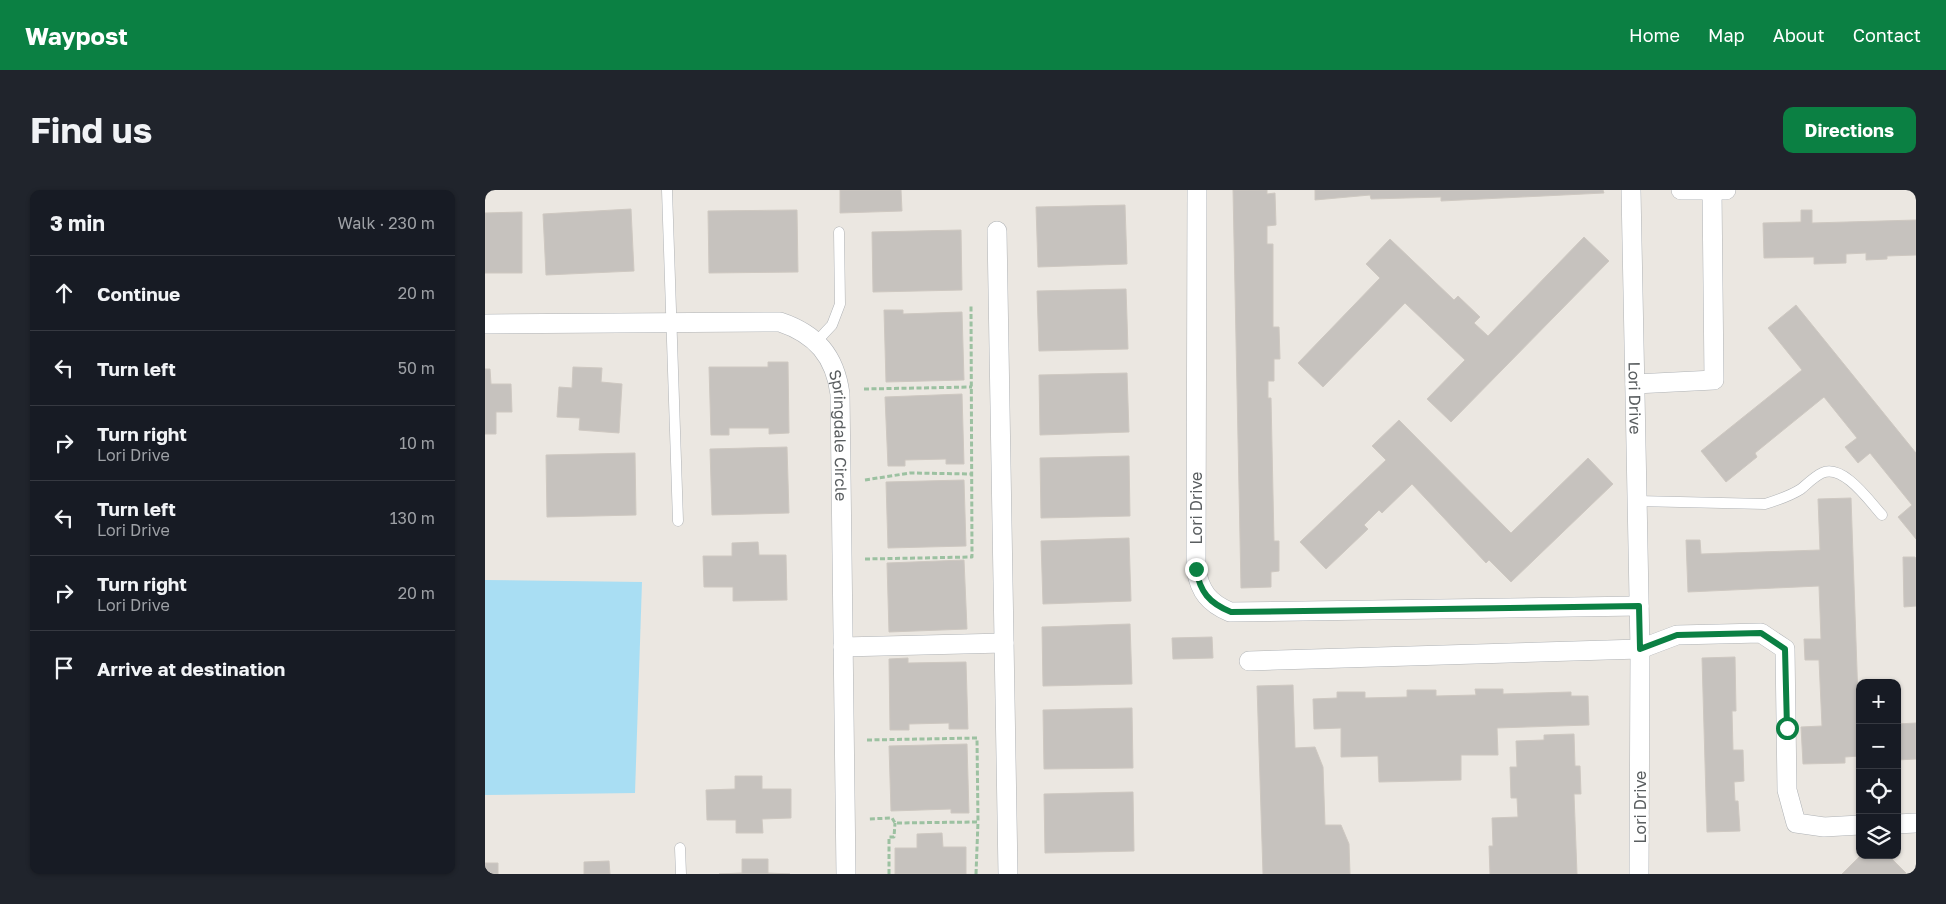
<!DOCTYPE html>
<meta charset="utf-8">
<style>
:root{--surface:#171b24;--page:#20242c;--text:#f1f3f6;--muted:#9ea1a6;--line:#363941;--accent:#0b8043}
body{margin:0;font-family:"Golos Text",sans-serif;background:var(--page);color:var(--text)}
.controls{position:absolute;right:15px;bottom:15px;display:grid;overflow:hidden;border-radius:10px;box-shadow:0 1px 4px #0004}
.controls button{width:45px;height:45px;display:grid;place-items:center;padding:0;border:0;border-bottom:1px solid var(--line);background:var(--surface);color:var(--text);font:25px sans-serif}
.stop{position:absolute;width:15px;height:15px;margin:-11px;border:4px solid #0b8043;border-radius:50%;background:#fff}
.stop.end{background:#0b8043;border-color:#fff;box-shadow:0 1px 5px #0008}
.list{margin:0;padding:0;list-style:none}
h2{display:flex;justify-content:space-between;align-items:center;height:65px;margin:0;padding:0 20px;font-size:21px}
h2 small{font-size:16px;font-weight:400;color:var(--muted)}
.list li{display:grid;grid-template-columns:32px 1fr auto;gap:15px;align-items:center;box-sizing:border-box;height:75px;padding:0 20px;border-top:1px solid var(--line)}
.list b{display:block;font-size:19px;white-space:nowrap}
.list p{margin:0;font-size:16px;white-space:nowrap;color:var(--muted)}
.list em{font-size:16px;font-style:normal;color:var(--muted)}
.icon{flex:none;width:28px;height:28px;fill:none;stroke:currentColor;stroke-width:2;stroke-linecap:round;stroke-linejoin:round}
.map{position:relative;flex:none;width:1431px;height:684px;overflow:hidden;border-radius:10px}
header{display:flex;align-items:center;gap:30px;box-sizing:border-box;height:70px;padding:0 25px;background:var(--accent);color:#fff}
header strong{font-size:24px}
nav{display:flex;gap:28px;margin-inline-start:auto;font-size:18px}
.intro{display:flex;align-items:center;justify-content:space-between;box-sizing:border-box;height:120px;padding:0 30px}
h1{margin:0;font-size:35px}
.button{padding:12px 22px;border-radius:10px;background:var(--accent);color:#fff;font-size:18px;font-weight:700}
main{display:flex;gap:30px;padding:0 30px}
aside{flex:1;background:var(--surface);border-radius:10px;box-shadow:0 1px 4px #0004}
.map>svg:first-child{display:block}
</style>
<header>
<strong>Waypost</strong>
<nav><a>Home</a><a>Map</a><a>About</a><a>Contact</a></nav>
</header>
<div class="intro"><h1>Find us</h1><a class="button">Directions</a></div>
<main>
<aside>
<h2>3 min<small>Walk · 230 m</small></h2>
<ul class="list">
<li><svg class="icon" aria-label="ahead" viewBox="0 0 24 24"><path d="M12 20V5M6 11l6-6 6 6"/></svg><div><b>Continue</b></div><em>20 m</em></li>
<li><svg class="icon" aria-label="left" viewBox="0 0 24 24"><path d="M17 20v-9H6M10 6l-5 5 5 5"/></svg><div><b>Turn left</b></div><em>50 m</em></li>
<li><svg class="icon" aria-label="right" viewBox="0 0 24 24"><path d="M7 20v-9h11M14 6l5 5-5 5"/></svg><div><b>Turn right</b><p>Lori Drive</p></div><em>10 m</em></li>
<li><svg class="icon" aria-label="left" viewBox="0 0 24 24"><path d="M17 20v-9H6M10 6l-5 5 5 5"/></svg><div><b>Turn left</b><p>Lori Drive</p></div><em>130 m</em></li>
<li><svg class="icon" aria-label="right" viewBox="0 0 24 24"><path d="M7 20v-9h11M14 6l5 5-5 5"/></svg><div><b>Turn right</b><p>Lori Drive</p></div><em>20 m</em></li>
<li><svg class="icon" aria-label="arrive" viewBox="0 0 24 24"><path d="M6 21V4h12l-3 4 3 4H6"/></svg><div><b>Arrive at destination</b></div></li>
</ul>
</aside>
<div class="map">
<svg width="1431" height="684" viewBox="0 0 1431 684">
<rect width="100%" height="100%" fill="#ebe7e1"/>
<path fill="#a9def3" d="M 0,390 L 157,392 L 150,603 L 0,605 Z"/>
<path fill="#c6c2be" stroke="#cec8c1" d="M 355,0 L 416,0 L 417,21 L 355,23 Z
M 748,0 L 782,0 L 782,4 L 790,3 L 791,35 L 782,36 L 782,54 L 788,54 L 788,137 L 794,137 L 795,169 L 789,169 L 789,191 L 783,191 L 783,208 L 786,208 L 789,351 L 794,351 L 794,381 L 786,382 L 786,397 L 756,398 Z
M 830,0 L 1118,0 L 1119,3 L 956,11 L 956,7 L 886,9 L 885,5 L 830,10 Z
M 640,15 L 642,74 L 553,77 L 551,17 Z
M 146,19 L 149,81 L 61,85 L 58,24 Z
M 312,20 L 313,82 L 224,83 L 223,21 Z
M 1316,20 L 1327,20 L 1327,33 L 1431,30 L 1431,65 L 1402,66 L 1402,69 L 1381,70 L 1381,63 L 1361,64 L 1361,73 L 1329,74 L 1329,67 L 1279,68 L 1278,33 L 1316,32 Z
M 37,22 L 37,83 L 0,83 L 0,23 Z
M 476,40 L 477,100 L 388,102 L 387,42 Z
M 1099,47 L 1124,71 L 966,232 L 942,209 L 980,170 L 920,113 L 838,197 L 813,173 L 895,88 L 881,74 L 905,49 L 969,110 L 973,106 L 995,127 L 989,133 L 1003,146 Z
M 641,99 L 643,159 L 554,161 L 552,101 Z
M 1311,115 L 1431,263 L 1431,349 L 1413,327 L 1427,315 L 1385,263 L 1373,273 L 1360,257 L 1372,248 L 1339,207 L 1270,263 L 1272,267 L 1241,292 L 1216,261 L 1317,180 L 1283,138 Z
M 399,120 L 418,120 L 418,124 L 477,122 L 479,190 L 401,192 Z
M 283,172 L 303,172 L 304,243 L 284,244 L 284,238 L 244,238 L 244,245 L 226,245 L 224,177 L 283,177 Z
M 88,177 L 117,178 L 116,192 L 137,194 L 134,243 L 94,240 L 95,228 L 72,227 L 74,197 L 87,198 Z
M 0,179 L 5,179 L 6,194 L 26,194 L 27,222 L 11,222 L 11,244 L 0,244 Z
M 642,183 L 644,242 L 555,245 L 554,185 Z
M 477,204 L 479,274 L 461,274 L 461,269 L 420,270 L 420,276 L 403,276 L 400,207 Z
M 914,230 L 1026,343 L 1103,268 L 1128,294 L 1026,392 L 1004,370 L 1001,373 L 927,294 L 897,323 L 894,320 L 879,335 L 883,339 L 841,379 L 815,352 L 901,270 L 887,256 Z
M 302,257 L 304,323 L 227,325 L 225,259 Z
M 150,263 L 151,325 L 62,327 L 61,265 Z
M 644,266 L 645,326 L 556,328 L 555,268 Z
M 479,290 L 481,356 L 403,358 L 401,292 Z
M 1366,308 L 1375,566 L 1360,567 L 1360,573 L 1318,574 L 1316,537 L 1337,536 L 1334,470 L 1320,470 L 1319,449 L 1336,449 L 1334,396 L 1203,402 L 1201,350 L 1215,350 L 1216,364 L 1335,360 L 1333,309 Z
M 644,348 L 646,411 L 558,414 L 556,351 Z
M 273,352 L 274,365 L 301,365 L 302,410 L 248,411 L 248,397 L 219,397 L 218,366 L 247,366 L 247,353 Z
M 1418,367 L 1430,367 L 1431,369 L 1431,416 L 1419,417 Z
M 479,370 L 482,439 L 404,442 L 402,373 Z
M 645,434 L 647,494 L 558,496 L 557,437 Z
M 727,447 L 728,468 L 688,469 L 687,448 Z
M 1250,467 L 1251,521 L 1247,521 L 1248,560 L 1258,560 L 1259,591 L 1249,592 L 1250,611 L 1253,611 L 1255,641 L 1222,642 L 1217,468 Z
M 423,468 L 423,473 L 481,472 L 483,539 L 464,539 L 464,533 L 424,534 L 424,540 L 405,540 L 404,469 Z
M 808,495 L 810,558 L 830,557 L 838,577 L 840,635 L 856,635 L 864,654 L 865,684 L 778,684 L 772,496 Z
M 990,499 L 1018,499 L 1018,504 L 1086,502 L 1086,506 L 1103,506 L 1104,535 L 1012,538 L 1013,565 L 976,565 L 976,590 L 894,592 L 893,566 L 856,567 L 856,538 L 829,539 L 828,509 L 852,508 L 852,502 L 880,502 L 880,508 L 922,507 L 922,500 L 951,500 L 951,506 L 991,505 Z
M 647,518 L 648,578 L 559,579 L 558,520 Z
M 1431,533 L 1431,569 L 1412,570 L 1412,534 Z
M 1089,544 L 1090,576 L 1095,576 L 1096,604 L 1089,604 L 1092,684 L 1005,684 L 1004,656 L 1008,656 L 1007,628 L 1033,627 L 1032,608 L 1026,608 L 1025,577 L 1032,577 L 1031,551 L 1059,550 L 1059,545 Z
M 482,554 L 484,623 L 466,623 L 466,619 L 406,621 L 404,556 Z
M 250,586 L 277,586 L 277,599 L 306,599 L 306,628 L 277,629 L 278,643 L 251,643 L 251,630 L 222,630 L 221,600 L 250,599 Z
M 648,602 L 649,661 L 560,663 L 559,604 Z
M 457,643 L 458,657 L 481,657 L 481,684 L 410,684 L 410,658 L 432,658 L 432,644 Z
M 1376,665 L 1403,665 L 1422,684 L 1357,684 Z
M 257,669 L 283,669 L 283,683 L 305,684 L 234,684 L 257,683 Z
M 124,671 L 125,684 L 99,684 L 99,672 Z
M 0,673 L 13,673 L 13,684 L 0,684 Z"/>
<g fill="none" stroke-linecap="round" stroke-linejoin="round">
<g stroke="#afb2b5" stroke-width="11">
<path id="service" d="M 182,0 L 193,331
M 332,151 L 347,135 L 355,114 L 354,42
M 1152,311 L 1280,314 C 1293,310 1305,306 1316,299 C 1322,294 1330,286 1337,283 C 1358,273 1385,312 1397,325
M 195,658 L 196,684"/>
</g>
<g stroke="#afb2b5" stroke-width="20">
<g id="minor">
<path d="M 712,0 L 711,379 C 715,402 724,413 745,422 L 1154,416"/>
<path id="s1" d="M 1146,0 L 1155,459 L 1154,684"/>
<path d="M 1196,0 L 1241,0"/>
<path d="M 512,41 L 523,684"/>
<path id="s2" d="M 0,134 L 295,132 C 331,144 350,166 355,204 L 361,684"/>
<path d="M 1150,194 L 1229,190 L 1227,0"/>
<path d="M 358,457 L 519,453"/>
<path d="M 764,471 L 1155,459 L 1192,445 L 1276,443 L 1300,459 L 1302,600 L 1311,633 L 1339,637 L 1375,635"/>
<path d="M 1412,634 L 1431,633"/>
</g>
</g>
<path stroke="#9cc1a1" stroke-width="3" stroke-dasharray="5 2.5" stroke-linecap="butt" d="M 379,199 L 487,197
M 380,290 L 425,283 L 487,284
M 380,369 L 487,367 L 486,116
M 382,550 L 492,548 L 493,632 L 410,633 L 407,628 L 383,629
M 404,684 L 404,647 L 409,647 L 410,633
M 491,684 L 493,632"/>
<use href="#service" stroke="#fff" stroke-width="10"/>
<use href="#minor" stroke="#fff" stroke-width="19"/>
</g>
<g fill="none" stroke-linecap="round" stroke-linejoin="round">
<path stroke="#0b8043" stroke-width="6" d="M 711,379 C 715,402 724,413 746,422 L 1154,416 L 1155,459 L 1192,445 L 1276,443 L 1300,459 L 1302,538"/>
</g>
<g text-anchor="middle" stroke-width="5" stroke-linejoin="round" paint-order="stroke">
<g font-size="16" fill="#5a5e60" stroke="#fff">
<text dy="6" stroke="none"><textPath href="#s1" startOffset="208">Lori Drive</textPath></text>
<text dy="6" stroke="none"><textPath href="#s2" startOffset="436">Springdale Circle</textPath></text>
<text transform="translate(711 318) rotate(-90)" y="6">Lori Drive</text>
<text transform="translate(1155 617) rotate(-90)" y="6">Lori Drive</text>
</g>
</g>
</svg>
<div class="controls">
<button>+</button>
<button>−</button>
<button><svg class="icon" aria-label="locate" viewBox="0 0 24 24"><circle cx="12" cy="12" r="6"/><path d="M12 2v4M12 18v4M2 12h4M18 12h4"/></svg></button>
<button><svg class="icon" aria-label="layers" viewBox="0 0 24 24"><path d="M12 4l9 5-9 5-9-5zM3 14l9 5 9-5"/></svg></button>
</div>
<div class="stop" style="left:1302px;top:538px"></div>
<div class="stop end" style="left:711px;top:379px"></div>
</div>
</main>
